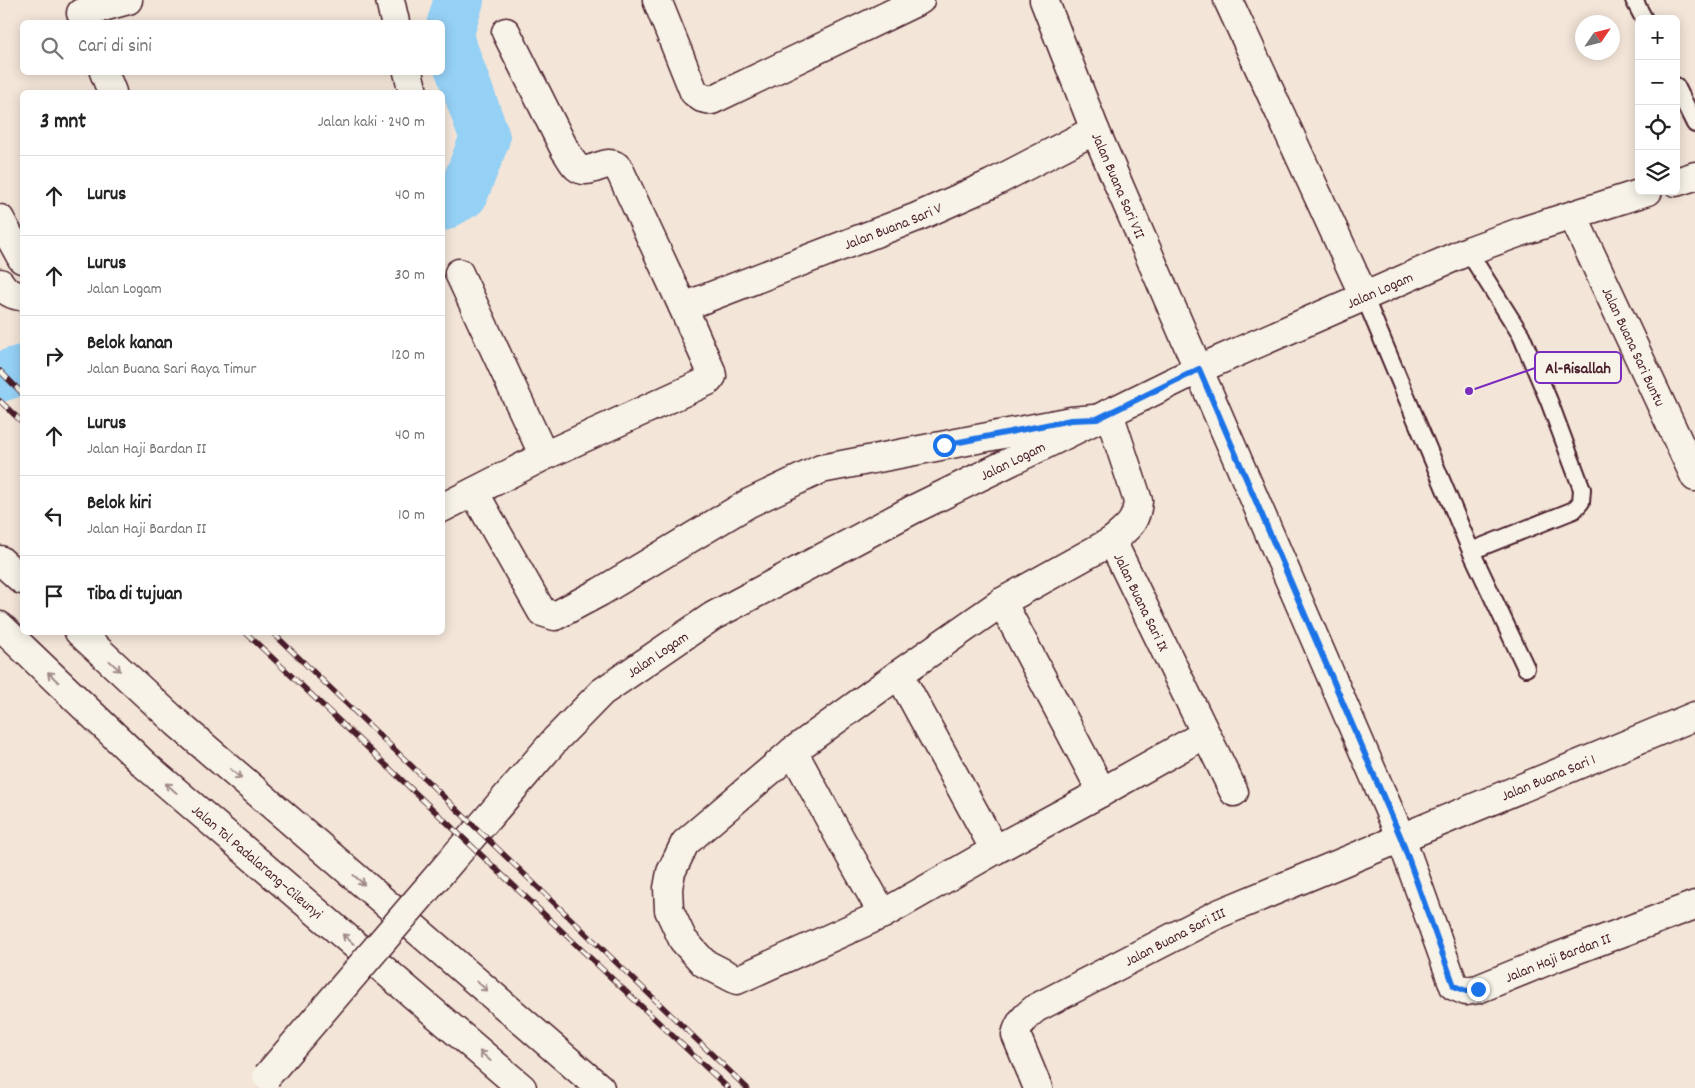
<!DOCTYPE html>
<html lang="id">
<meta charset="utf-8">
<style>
:root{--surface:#fff;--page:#f2f2f2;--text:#222;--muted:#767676;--line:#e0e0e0}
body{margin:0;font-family:Dekko,sans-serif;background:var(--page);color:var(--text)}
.controls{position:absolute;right:15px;top:15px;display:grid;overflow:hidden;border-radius:8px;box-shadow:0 2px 12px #0003}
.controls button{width:45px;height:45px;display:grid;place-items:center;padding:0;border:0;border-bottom:1px solid var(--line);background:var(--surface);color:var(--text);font:25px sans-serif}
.compass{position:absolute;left:1575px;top:15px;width:45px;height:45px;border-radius:50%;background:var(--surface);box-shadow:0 2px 12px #0003;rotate:55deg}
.stop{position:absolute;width:15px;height:15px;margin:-11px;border:4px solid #1a73e8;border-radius:50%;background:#fff}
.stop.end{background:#1a73e8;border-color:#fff;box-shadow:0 1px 5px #0008}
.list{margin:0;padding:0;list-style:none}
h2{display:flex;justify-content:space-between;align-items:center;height:65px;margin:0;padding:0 20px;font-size:21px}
h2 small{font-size:16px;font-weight:400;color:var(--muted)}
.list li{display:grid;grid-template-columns:32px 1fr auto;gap:15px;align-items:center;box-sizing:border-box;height:80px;padding:0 20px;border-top:1px solid var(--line)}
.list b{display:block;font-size:19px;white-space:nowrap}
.list p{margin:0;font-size:16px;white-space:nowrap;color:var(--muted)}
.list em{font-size:16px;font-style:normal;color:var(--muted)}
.icon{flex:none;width:28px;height:28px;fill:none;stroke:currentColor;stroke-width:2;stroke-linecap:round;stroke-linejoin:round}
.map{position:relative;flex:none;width:1695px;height:1088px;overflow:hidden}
.search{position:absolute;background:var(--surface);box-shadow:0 2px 12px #0003;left:20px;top:20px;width:425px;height:55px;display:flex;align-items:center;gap:12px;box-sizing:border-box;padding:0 18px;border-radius:8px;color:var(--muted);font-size:19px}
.panel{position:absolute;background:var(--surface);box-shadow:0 2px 12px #0003;left:20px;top:90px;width:425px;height:545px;border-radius:8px}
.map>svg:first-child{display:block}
</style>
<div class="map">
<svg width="1695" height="1088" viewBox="0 0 1695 1088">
<rect width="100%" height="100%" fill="#f3e5d8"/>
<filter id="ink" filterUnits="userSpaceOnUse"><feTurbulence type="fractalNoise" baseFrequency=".02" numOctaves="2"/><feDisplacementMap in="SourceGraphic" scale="10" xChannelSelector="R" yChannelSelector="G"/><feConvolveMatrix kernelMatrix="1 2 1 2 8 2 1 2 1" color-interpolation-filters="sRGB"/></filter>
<g filter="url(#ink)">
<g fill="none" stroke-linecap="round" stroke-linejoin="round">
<path stroke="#95d0f5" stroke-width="50" d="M 442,206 L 463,194 L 485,138 L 448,36 L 459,0
M 0,377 L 22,370"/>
<g stroke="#4a1f2b" stroke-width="20">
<path id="lane" d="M 1634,0 L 1644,19
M 1676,86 L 1695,124
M 1468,251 L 1521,335 L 1549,401 L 1582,489 L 1581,502 L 1574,510 L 1471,551
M 1364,296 L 1471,551 L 1526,668"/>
</g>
<g stroke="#4a1f2b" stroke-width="31">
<g id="street">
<path d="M 390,0 L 395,22"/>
<path d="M 657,0 L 694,92 L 702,98 L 712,100 L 920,0"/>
<path id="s1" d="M 1044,0 L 1095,130 L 1401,838 L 1454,986 L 1466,991 L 1478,989 L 1554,958 L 1695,905"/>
<path d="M 1228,0 L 1364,296"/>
<path d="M 81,13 L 128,0"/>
<path d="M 104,72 L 112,92"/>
<path d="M 408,72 L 413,92"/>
<path id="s2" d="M 1573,216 L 1695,477"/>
<path d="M 0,219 L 22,259"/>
<path d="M 459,273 L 544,456"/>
<path d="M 0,283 C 5,291 13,296 22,296"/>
<path id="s3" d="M 683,307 L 917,217 L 991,184 L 1095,130"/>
<path id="s4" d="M 1109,413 L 1138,501 C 1136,523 1128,527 1112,541 L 1234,792"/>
<path d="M 474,492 L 542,612 L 555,616 L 600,592 L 749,503 L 821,469 L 1071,421 L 1094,419"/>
<path d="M 442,508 L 544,456 L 708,381 L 712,376 L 711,371 L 683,307 L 619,169 C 608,154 590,178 577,167 C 572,163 569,155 565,150 L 506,32"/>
<path d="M 1112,541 L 1002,602 L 899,674 L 793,751 L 685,843 L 671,872 L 668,888 L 669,910 L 683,940 L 704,963 L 737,980 L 883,914 L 995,850 L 1102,792 L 1205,734"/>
<path d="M 1002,602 L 1102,792"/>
<path d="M 899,674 L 995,850"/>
<path d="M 793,751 L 840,838 L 883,914"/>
<path id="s5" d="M 1038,1088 L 1016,1035 C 1019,1022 1026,1016 1036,1008 L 1218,914 L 1695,716"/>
</g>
</g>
<g stroke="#4a1f2b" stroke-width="31">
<g id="secondary">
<path d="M 1676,182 L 1695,176"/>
<path id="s6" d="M 456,855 L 556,739 L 602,692 L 713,616 L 912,510 L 1199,369 L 1468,251 L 1523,231 L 1648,191"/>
</g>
</g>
<g stroke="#4a1f2b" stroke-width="31">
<g id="highway">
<path d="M 0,560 L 22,580"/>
<path id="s7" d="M 0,626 L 145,765 L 522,1088"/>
<path d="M 79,632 L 177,723 L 600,1088"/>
</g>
</g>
<use href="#lane" stroke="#f7f3e8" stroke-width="16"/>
<use href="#street" stroke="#f7f3e8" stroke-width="28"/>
<use href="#secondary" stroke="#f7f3e8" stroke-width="28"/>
<use href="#highway" stroke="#f7f3e8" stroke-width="28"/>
<g stroke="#4a1f2b" stroke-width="5.5">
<path id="rail" d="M 0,371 L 22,393
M 0,401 L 22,422
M 245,632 L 728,1088
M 272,632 L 747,1088"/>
</g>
<use href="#rail" stroke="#f7f3e8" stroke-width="4" stroke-dasharray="11" stroke-linecap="butt"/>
<g stroke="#4a1f2b" stroke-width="31" stroke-linecap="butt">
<path id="secondary-bridge" d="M 267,1076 L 456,855"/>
</g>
<use href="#secondary-bridge" stroke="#f7f3e8" stroke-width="28"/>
</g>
<defs><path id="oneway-shaft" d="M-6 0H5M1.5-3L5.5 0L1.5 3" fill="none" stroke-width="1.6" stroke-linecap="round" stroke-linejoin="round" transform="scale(1.25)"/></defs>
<g stroke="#a0898a">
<use href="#oneway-shaft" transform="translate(115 666) rotate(43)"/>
<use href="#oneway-shaft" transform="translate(53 677) rotate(-136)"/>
<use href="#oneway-shaft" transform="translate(236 774) rotate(41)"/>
<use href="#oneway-shaft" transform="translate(171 788) rotate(-139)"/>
<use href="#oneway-shaft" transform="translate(359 880) rotate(41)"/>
<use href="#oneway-shaft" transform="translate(348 939) rotate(-139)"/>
<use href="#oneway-shaft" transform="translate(482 986) rotate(41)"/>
<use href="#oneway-shaft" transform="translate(485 1056) rotate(-139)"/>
</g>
</g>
<g fill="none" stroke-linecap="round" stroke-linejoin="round" filter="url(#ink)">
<path stroke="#1a73e8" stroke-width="6" d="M 944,445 L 1071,420 L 1097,419 L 1199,369 L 1401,838 L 1454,986 L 1466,991 L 1478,989"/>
</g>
<g text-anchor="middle" stroke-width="5" stroke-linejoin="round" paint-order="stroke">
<g font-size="15" fill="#4a1f2b" stroke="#f7f3e8">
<text dy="5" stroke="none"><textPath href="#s1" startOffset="200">Jalan Buana Sari VII</textPath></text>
<text dy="5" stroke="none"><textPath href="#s3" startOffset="225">Jalan Buana Sari V</textPath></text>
<text dy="5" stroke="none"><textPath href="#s6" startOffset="1096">Jalan Logam</textPath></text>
<text dy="5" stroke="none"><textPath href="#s2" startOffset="144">Jalan Buana Sari Buntu</textPath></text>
<text dy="5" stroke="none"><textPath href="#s6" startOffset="691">Jalan Logam</textPath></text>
<text dy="5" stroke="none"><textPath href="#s4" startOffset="210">Jalan Buana Sari IX</textPath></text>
<text dy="5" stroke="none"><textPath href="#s6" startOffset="286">Jalan Logam</textPath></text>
<text dy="5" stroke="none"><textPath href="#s5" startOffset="654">Jalan Buana Sari 1</textPath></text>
<text dy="5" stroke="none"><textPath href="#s7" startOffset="349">Jalan Tol Padalarang–Cileunyi</textPath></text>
<text dy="5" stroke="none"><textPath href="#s5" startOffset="248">Jalan Buana Sari III</textPath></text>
<text dy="5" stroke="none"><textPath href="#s1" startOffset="1179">Jalan Haji Bardan II</textPath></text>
</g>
</g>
<path fill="none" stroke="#7b2cbf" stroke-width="2" d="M1469 391L1535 368"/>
<circle fill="#7b2cbf" stroke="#f7f3e8" stroke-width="2" cx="1469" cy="391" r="5"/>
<rect fill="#f7f3e8" stroke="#7b2cbf" stroke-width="2" x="1535" y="352" width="86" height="31" rx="5"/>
<g font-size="16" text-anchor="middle" font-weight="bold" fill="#4a1f2b">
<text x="1578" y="373">Al-Risallah</text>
</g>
</svg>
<div class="controls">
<button>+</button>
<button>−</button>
<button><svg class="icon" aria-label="locate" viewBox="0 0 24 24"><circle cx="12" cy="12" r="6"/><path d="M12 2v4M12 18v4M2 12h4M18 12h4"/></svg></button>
<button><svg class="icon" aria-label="layers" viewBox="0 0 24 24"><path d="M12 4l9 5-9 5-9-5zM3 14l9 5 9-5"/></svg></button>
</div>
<svg class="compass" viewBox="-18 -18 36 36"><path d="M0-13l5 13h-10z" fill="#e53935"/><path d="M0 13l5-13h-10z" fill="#767676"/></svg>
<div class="stop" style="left:944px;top:445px"></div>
<div class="stop end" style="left:1478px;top:989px"></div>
<div class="search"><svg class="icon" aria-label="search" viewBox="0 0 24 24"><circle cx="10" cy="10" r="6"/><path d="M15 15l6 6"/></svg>Cari di sini</div>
<section class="panel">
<h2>3 mnt<small>Jalan kaki · 240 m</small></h2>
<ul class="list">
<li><svg class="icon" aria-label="ahead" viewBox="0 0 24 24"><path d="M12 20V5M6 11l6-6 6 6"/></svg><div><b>Lurus</b></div><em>40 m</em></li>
<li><svg class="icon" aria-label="ahead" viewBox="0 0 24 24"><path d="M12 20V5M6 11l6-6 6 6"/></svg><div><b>Lurus</b><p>Jalan Logam</p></div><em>30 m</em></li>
<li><svg class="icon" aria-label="right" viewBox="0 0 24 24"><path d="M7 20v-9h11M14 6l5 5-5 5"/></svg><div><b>Belok kanan</b><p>Jalan Buana Sari Raya Timur</p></div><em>120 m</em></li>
<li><svg class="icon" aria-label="ahead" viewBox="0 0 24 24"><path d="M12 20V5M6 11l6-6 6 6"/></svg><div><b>Lurus</b><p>Jalan Haji Bardan II</p></div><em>40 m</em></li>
<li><svg class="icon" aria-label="left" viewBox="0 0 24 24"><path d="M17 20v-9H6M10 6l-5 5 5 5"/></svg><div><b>Belok kiri</b><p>Jalan Haji Bardan II</p></div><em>10 m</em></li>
<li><svg class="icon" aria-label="arrive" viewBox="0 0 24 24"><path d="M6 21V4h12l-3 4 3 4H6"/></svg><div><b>Tiba di tujuan</b></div></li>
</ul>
</section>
</div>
